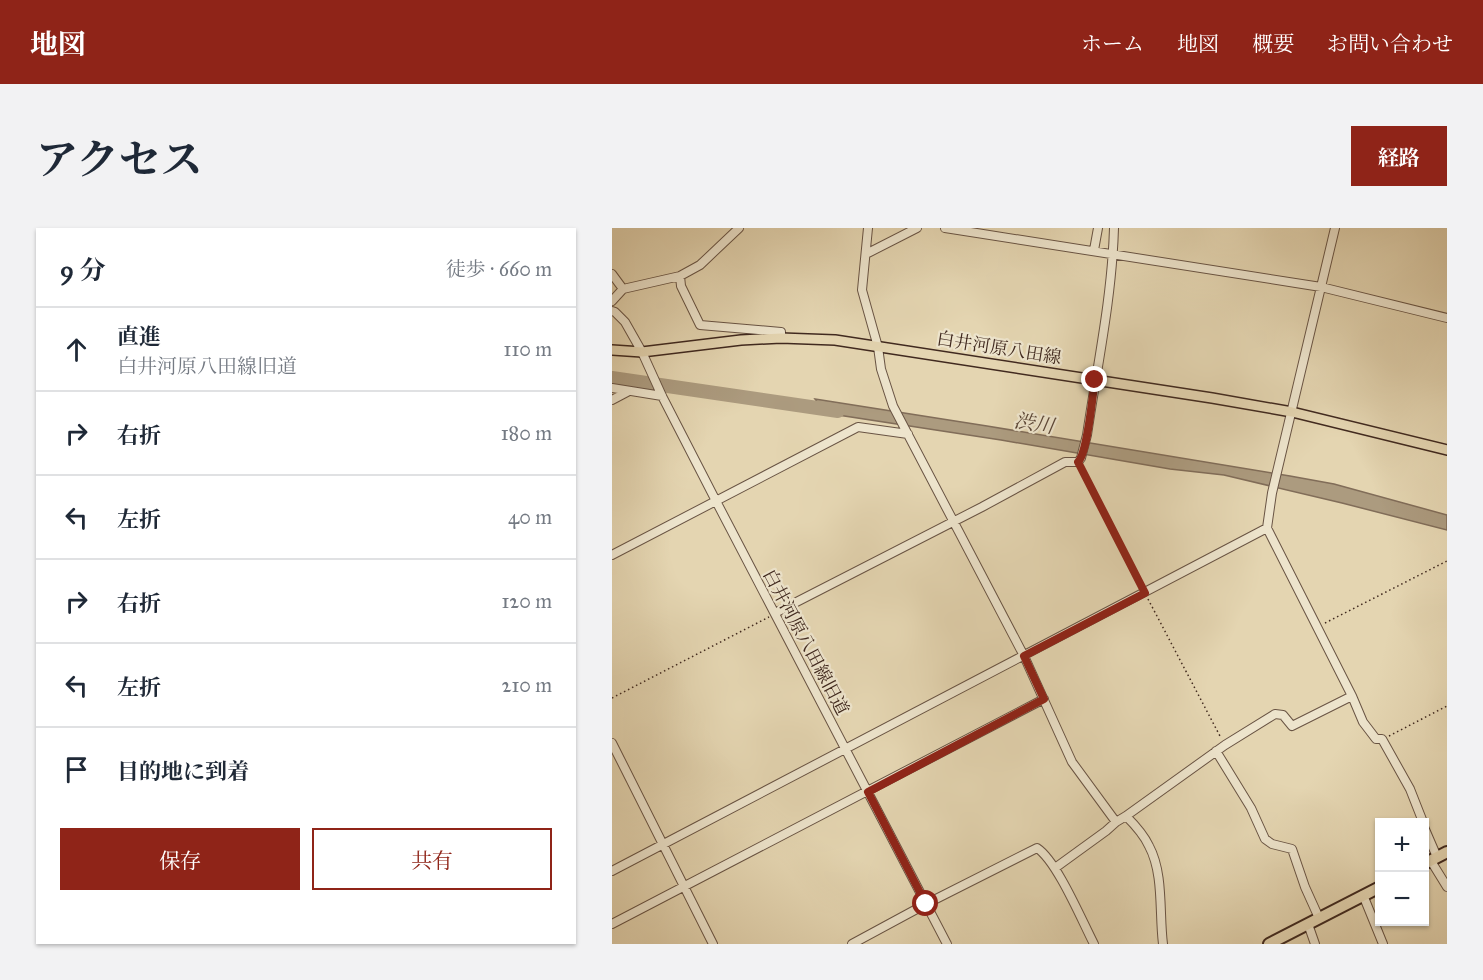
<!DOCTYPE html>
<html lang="ja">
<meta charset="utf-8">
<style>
:root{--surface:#fff;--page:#f2f2f3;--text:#1f2937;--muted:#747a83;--line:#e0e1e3;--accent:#8f2418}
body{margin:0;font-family:"IM FELL Great Primer","Noto Serif JP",serif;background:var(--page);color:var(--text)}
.controls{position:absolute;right:18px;bottom:18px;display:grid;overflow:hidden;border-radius:0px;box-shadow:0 2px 4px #0004}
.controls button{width:54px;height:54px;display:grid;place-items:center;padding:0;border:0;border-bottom:2px solid var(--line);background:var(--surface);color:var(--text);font:30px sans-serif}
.stop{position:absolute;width:18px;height:18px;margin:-14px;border:4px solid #8f2418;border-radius:50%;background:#fff}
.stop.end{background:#8f2418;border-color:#fff;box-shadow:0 2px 6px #0008}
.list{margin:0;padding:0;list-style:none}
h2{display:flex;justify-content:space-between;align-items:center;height:78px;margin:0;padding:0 24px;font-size:26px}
h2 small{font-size:20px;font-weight:400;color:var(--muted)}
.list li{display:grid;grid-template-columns:39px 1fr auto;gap:18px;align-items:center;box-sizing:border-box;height:84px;padding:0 24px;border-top:2px solid var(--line)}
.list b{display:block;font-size:22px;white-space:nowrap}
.list p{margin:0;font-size:20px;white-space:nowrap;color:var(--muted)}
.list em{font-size:20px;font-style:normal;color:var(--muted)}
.actions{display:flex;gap:12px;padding:18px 24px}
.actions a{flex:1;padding:14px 0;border:2px solid var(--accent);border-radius:0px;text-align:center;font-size:21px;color:var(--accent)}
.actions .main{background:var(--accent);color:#fff}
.icon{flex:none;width:33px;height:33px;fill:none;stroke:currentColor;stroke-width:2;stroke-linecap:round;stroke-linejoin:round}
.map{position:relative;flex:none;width:835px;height:716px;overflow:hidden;border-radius:0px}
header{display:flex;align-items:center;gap:36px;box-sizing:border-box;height:84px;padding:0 30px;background:var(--accent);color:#fff}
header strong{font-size:28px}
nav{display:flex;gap:33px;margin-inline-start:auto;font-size:21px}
.intro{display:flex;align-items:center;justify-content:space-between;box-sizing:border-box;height:144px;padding:0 36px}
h1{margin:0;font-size:42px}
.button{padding:15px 27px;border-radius:0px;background:var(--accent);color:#fff;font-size:21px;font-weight:700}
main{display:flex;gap:36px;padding:0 36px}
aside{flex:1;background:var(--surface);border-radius:0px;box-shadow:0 2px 4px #0004}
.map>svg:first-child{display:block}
</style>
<header>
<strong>地図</strong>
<nav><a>ホーム</a><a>地図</a><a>概要</a><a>お問い合わせ</a></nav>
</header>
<div class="intro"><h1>アクセス</h1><a class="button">経路</a></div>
<main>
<aside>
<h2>9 分<small>徒歩 · 660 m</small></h2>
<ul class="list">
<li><svg class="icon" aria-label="ahead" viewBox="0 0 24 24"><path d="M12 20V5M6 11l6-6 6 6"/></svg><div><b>直進</b><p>白井河原八田線旧道</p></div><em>110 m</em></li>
<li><svg class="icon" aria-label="right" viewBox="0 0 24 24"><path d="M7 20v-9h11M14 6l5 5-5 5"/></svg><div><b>右折</b></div><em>180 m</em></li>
<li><svg class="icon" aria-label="left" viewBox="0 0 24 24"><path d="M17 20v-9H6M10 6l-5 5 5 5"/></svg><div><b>左折</b></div><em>40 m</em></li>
<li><svg class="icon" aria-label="right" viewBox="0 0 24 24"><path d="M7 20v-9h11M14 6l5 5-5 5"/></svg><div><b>右折</b></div><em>120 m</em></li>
<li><svg class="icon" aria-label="left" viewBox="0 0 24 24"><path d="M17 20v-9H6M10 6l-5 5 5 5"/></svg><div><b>左折</b></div><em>210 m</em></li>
<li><svg class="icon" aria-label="arrive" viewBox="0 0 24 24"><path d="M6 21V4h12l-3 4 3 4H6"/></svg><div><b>目的地に到着</b></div></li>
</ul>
<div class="actions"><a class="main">保存</a><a>共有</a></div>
</aside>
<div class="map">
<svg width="835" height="716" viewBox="0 0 835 716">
<rect width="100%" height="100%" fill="#e4d5b1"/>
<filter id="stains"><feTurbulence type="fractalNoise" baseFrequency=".00333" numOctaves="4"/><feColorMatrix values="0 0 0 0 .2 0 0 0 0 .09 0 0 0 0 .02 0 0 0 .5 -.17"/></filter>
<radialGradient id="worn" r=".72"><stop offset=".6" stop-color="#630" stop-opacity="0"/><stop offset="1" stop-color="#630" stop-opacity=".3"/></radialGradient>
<path fill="#ac9b7f" stroke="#816d59" stroke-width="1.5" d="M 203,171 L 375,198 L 678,248 L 722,256 L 835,287 L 835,302 L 730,275 L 612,247 L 558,241 L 389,212 L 213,185 Z"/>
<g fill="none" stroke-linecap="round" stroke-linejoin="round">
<path stroke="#ac9b7f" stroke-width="14" d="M 0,150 L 226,183"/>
<g stroke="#695444" stroke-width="10">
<path id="minor" d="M 256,0 L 250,62 L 266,119 L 269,141 L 281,178 L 412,428 L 460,534 L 504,594
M 333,0 L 709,59 L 835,90
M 723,0 L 660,265 L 655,300 L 740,468 L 751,494 L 764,511 L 770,511 L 798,561 L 811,594
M 482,22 L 486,0
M 254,26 L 305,0
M 0,46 L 11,61
M 68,48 L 69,58 L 88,97 L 169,104 L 169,110
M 0,73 L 11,61 L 68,48 L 88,37 L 127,0
M 0,83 L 3,84 L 13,94 L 30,124 L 50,168 L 104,273 L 335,716
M 0,160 L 50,168
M 0,172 L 17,163
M 0,327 L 246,199 L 296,206
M 163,385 L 370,279 L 453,234 L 466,234 L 469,230 L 475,207 C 485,139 500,70 502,0
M 0,515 L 101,716
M 604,523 L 639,580 L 653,611 L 660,616 L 680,621 L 693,659 L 707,690
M 514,588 C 523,597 532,607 537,618 C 552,646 547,685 551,716
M 812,599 L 825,629
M 819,633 L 835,659
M 443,640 L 494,603 L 504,594 L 514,588 L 613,517 L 663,486 L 671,487 L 680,498 L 740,468
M 0,643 L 655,300
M 751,667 L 771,716
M 0,696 L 432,471
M 696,696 L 703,716
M 240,716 L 314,676 L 425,620 C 445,633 470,693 482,716"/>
</g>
<g stroke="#40291f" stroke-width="12">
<path id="major" d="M 0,122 L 30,124 L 129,112 L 169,110 L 223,112 L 600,170 L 680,184 L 835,222"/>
</g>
<g stroke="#40291f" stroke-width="14">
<path id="highway" d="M 812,636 L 835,624
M 657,716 L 768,659"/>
</g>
<path stroke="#40291f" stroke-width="1.5" stroke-dasharray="1.5 3" stroke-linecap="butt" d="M 469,240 L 530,358
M 536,371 L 609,510
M 713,395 L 835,333
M 0,470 L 157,389
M 777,508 L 835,478"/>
<use href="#minor" stroke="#ede4cc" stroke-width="8"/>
<use href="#major" stroke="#e4d5b1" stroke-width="9"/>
<use href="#highway" stroke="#e4d5b1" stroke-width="10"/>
</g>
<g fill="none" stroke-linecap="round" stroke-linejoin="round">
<path stroke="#8f2418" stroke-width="8" d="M 314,676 L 256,564 L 432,471 L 412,428 L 533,365 L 466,234 C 476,224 480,169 483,152"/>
</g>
<g text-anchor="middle" stroke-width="4.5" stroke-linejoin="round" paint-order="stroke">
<g font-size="18" fill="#40291f" stroke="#ede4cc">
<text transform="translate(387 120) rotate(9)" y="6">白井河原八田線</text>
<text transform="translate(194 414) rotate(62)" y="6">白井河原八田線旧道</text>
</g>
<g font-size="20" font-style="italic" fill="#5b4637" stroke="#ede4cc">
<text transform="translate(422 195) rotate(9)" y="7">渋川</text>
</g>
</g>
<rect width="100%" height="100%" filter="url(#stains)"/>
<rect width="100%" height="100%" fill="url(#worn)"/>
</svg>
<div class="controls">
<button>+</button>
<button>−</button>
</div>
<div class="stop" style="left:314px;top:676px"></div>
<div class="stop end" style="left:483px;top:152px"></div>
</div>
</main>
